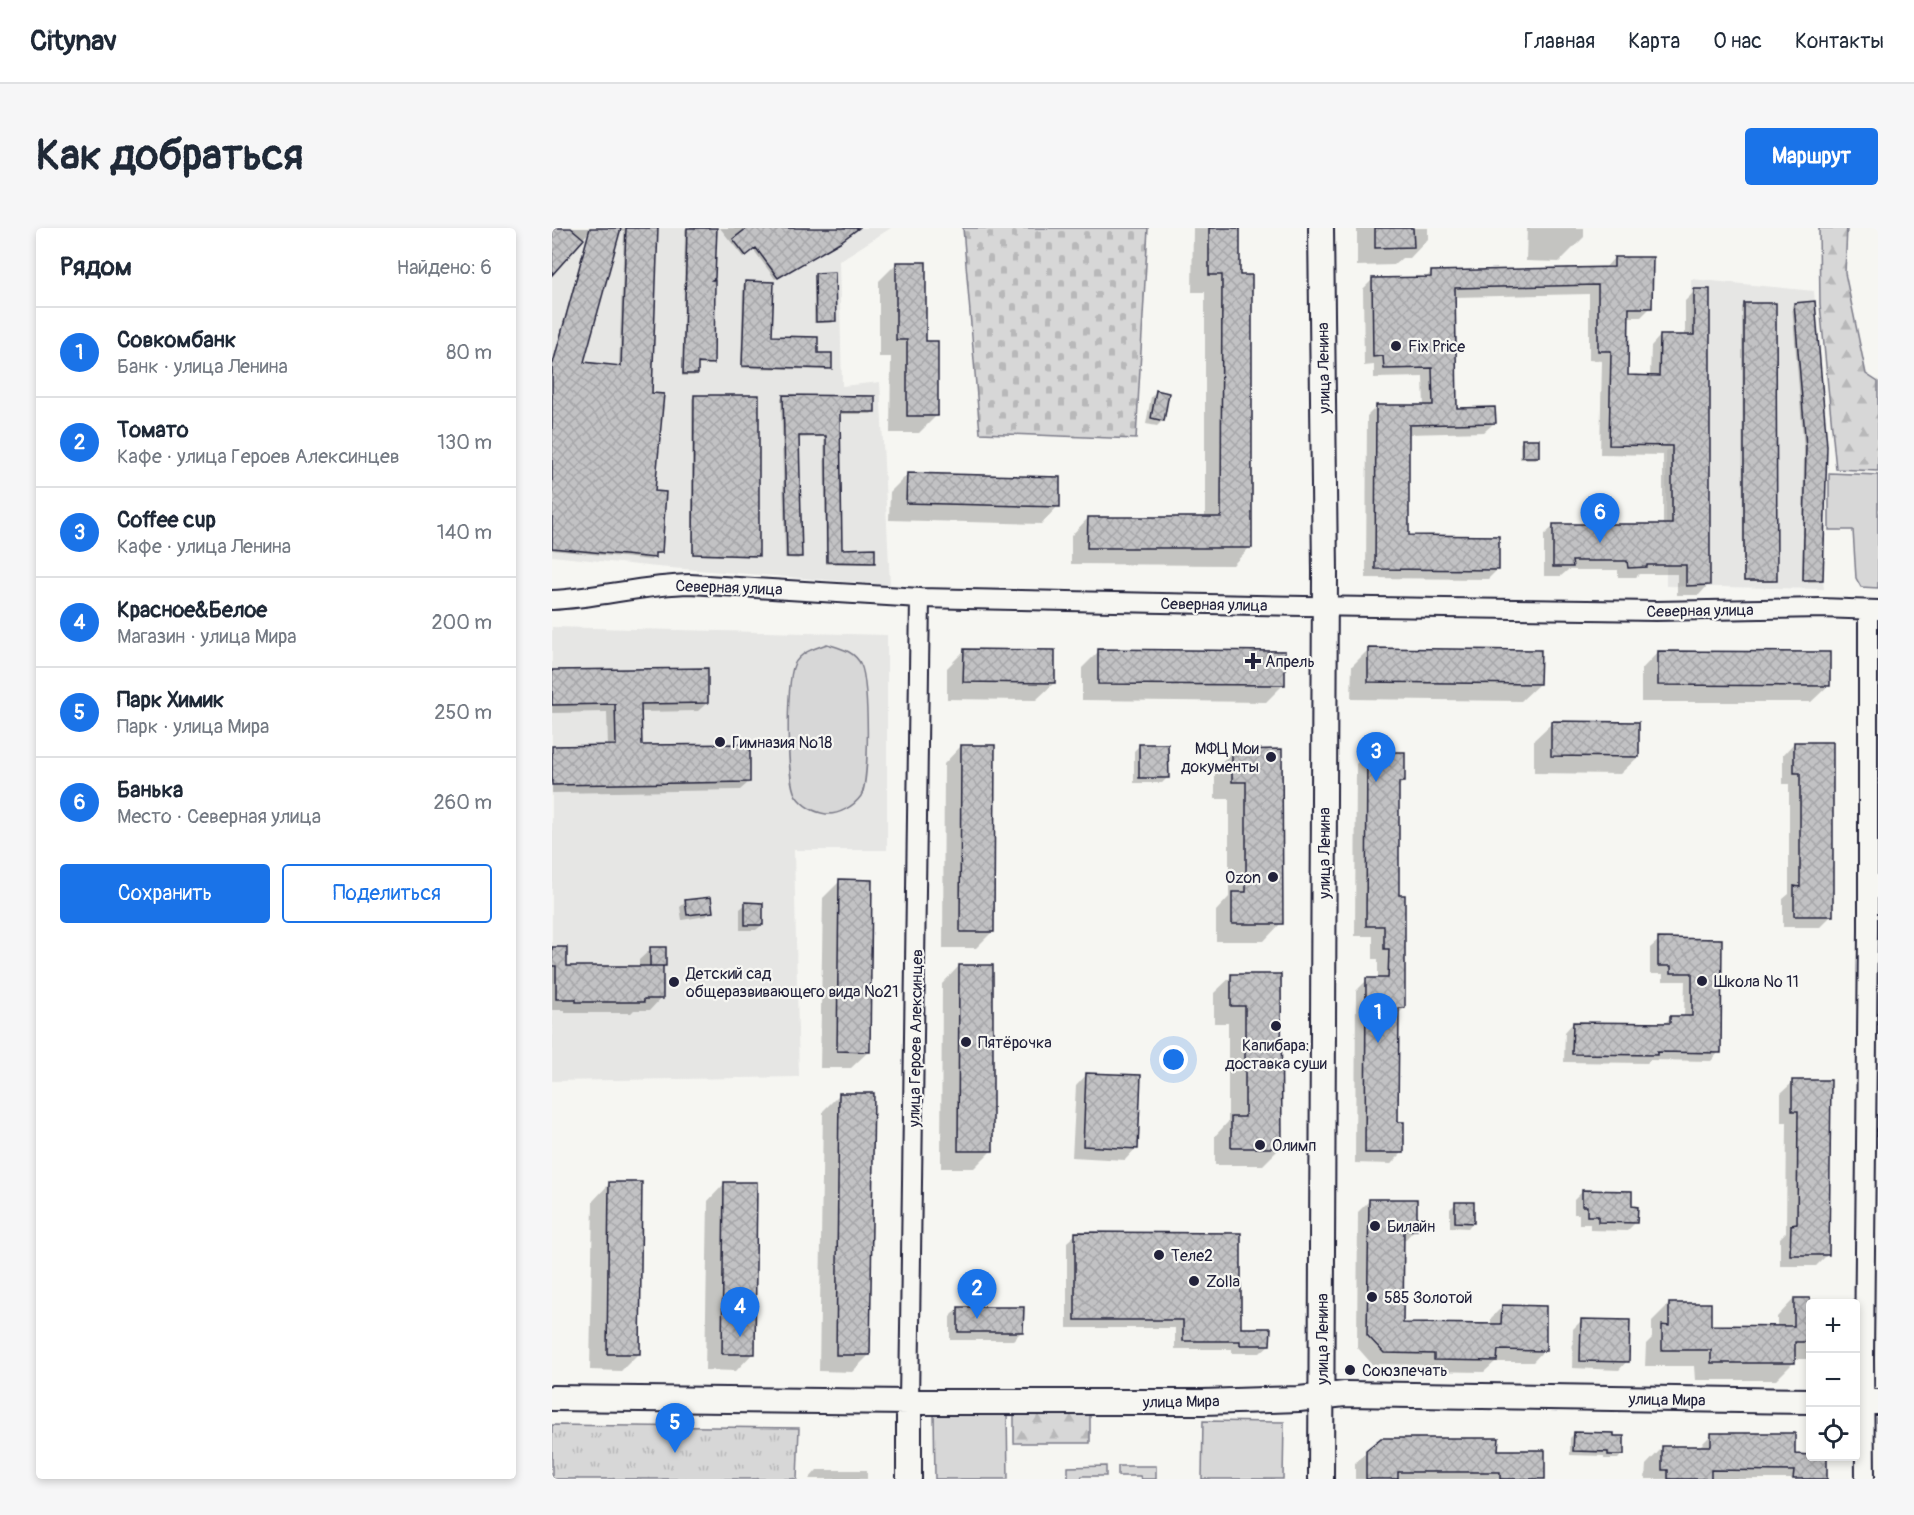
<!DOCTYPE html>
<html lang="ru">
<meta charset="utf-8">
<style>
:root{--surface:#fff;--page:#f6f6f7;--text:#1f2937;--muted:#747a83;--line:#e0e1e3;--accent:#1a73e8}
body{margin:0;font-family:Pangolin,sans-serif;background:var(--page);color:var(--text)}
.controls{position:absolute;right:18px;bottom:18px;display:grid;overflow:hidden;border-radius:6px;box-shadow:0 3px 9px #0003}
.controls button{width:54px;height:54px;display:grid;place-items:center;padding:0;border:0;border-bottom:2px solid var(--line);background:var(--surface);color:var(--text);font:30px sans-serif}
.you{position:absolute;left:622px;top:832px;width:21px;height:21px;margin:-15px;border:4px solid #fff;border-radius:50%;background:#1a73e8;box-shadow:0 0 0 9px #1a73e833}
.badge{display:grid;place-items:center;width:39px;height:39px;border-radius:50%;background:var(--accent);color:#fff;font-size:20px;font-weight:700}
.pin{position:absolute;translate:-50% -50px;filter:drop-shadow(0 2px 3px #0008)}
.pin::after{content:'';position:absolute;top:32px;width:21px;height:18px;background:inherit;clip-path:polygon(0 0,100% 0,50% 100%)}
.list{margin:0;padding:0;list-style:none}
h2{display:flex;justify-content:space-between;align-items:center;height:78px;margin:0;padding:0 24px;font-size:26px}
h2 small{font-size:20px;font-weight:400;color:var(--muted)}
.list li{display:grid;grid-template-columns:39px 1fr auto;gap:18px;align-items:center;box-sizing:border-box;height:90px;padding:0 24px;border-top:2px solid var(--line)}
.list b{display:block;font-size:22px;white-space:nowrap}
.list p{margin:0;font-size:20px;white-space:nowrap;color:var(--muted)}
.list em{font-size:20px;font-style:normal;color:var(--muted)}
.actions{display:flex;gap:12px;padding:18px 24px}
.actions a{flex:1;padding:14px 0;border:2px solid var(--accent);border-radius:6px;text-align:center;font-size:21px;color:var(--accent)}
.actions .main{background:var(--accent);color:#fff}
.icon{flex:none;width:33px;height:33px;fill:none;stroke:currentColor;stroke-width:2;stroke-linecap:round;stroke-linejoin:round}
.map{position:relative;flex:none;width:1326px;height:1251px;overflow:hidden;border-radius:6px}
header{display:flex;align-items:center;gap:36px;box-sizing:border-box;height:84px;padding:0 30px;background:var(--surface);border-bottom:2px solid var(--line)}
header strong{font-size:28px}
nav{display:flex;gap:33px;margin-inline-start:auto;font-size:21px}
.intro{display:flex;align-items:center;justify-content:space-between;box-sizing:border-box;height:144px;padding:0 36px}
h1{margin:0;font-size:42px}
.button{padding:15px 27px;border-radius:6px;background:var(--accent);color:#fff;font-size:21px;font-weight:700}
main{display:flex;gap:36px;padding:0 36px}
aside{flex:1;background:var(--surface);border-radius:6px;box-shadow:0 3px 9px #0003}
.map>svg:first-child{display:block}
</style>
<header>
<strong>Citynav</strong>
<nav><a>Главная</a><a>Карта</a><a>О нас</a><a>Контакты</a></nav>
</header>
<div class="intro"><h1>Как добраться</h1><a class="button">Маршрут</a></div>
<main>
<aside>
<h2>Рядом<small>Найдено: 6</small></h2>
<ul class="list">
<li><span class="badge">1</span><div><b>Совкомбанк</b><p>Банк · улица Ленина</p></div><em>80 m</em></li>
<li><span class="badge">2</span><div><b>Томато</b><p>Кафе · улица Героев Алексинцев</p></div><em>130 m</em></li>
<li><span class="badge">3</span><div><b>Coffee cup</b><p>Кафе · улица Ленина</p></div><em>140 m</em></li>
<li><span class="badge">4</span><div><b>Красное&amp;Белое</b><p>Магазин · улица Мира</p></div><em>200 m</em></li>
<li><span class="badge">5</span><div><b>Парк Химик</b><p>Парк · улица Мира</p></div><em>250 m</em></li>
<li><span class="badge">6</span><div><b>Банька</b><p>Место · Северная улица</p></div><em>260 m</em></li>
</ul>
<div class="actions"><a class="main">Сохранить</a><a>Поделиться</a></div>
</aside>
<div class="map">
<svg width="1326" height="1251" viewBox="0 0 1326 1251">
<defs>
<pattern id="forest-firs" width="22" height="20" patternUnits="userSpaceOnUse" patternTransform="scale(1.5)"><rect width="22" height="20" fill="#d7d7d7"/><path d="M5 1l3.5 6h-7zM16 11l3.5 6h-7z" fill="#b8b8b9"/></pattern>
<pattern id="cemetery-stones" width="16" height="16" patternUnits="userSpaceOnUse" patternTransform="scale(1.5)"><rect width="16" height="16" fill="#d7d7d7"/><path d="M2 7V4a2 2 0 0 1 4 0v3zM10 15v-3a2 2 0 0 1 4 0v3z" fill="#b8b8b9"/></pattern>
<pattern id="park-tufts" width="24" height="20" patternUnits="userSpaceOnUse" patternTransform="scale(1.5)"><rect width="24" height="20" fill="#d7d7d7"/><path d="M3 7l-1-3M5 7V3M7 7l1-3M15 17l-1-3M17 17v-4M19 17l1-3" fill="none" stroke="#b8b8b9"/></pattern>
<pattern id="building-cross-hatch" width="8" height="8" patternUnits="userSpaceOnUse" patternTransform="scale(1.5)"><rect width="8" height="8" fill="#c2c2c4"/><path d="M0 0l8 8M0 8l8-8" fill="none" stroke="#a6a6a9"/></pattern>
</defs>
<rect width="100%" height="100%" fill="#f6f6f2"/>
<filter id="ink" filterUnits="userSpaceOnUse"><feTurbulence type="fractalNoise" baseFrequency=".0167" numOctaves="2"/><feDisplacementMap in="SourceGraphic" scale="12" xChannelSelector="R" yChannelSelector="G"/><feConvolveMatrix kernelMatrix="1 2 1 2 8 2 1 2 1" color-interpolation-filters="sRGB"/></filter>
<g filter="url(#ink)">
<path fill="#e6e6e4" d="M 0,0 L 339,0 L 287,33 L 290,158 L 328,154 L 338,357 L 105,339 L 0,328 Z
M 1139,51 L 1262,63 L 1275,218 L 1271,352 L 1272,361 L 1114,358 L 1114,222 L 1138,221 Z
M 0,399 L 335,407 L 335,622 L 242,622 L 247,849 L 0,853 Z"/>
<path fill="#d7d7d7" stroke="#7c7c89" stroke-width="1.5" d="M 1277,245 L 1326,247 L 1326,360 L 1309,359 L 1304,350 L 1301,302 L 1277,302 Z
M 275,416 C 288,420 303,423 309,437 C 317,452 318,553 309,568 C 302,578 287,587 274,586 C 262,584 251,578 244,568 C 234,554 234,454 242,437 C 248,424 263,420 275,416 Z
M 455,1184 L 456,1251 L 383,1251 L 382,1185 Z
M 651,1193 L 732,1194 L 731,1251 L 650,1251 Z
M 554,1238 L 554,1248 L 530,1248 L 529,1251 L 516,1251 L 516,1239 Z
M 566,1238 L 604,1238 L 604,1251 L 589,1251 L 588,1248 L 566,1248 Z"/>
<path fill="url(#forest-firs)" stroke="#7c7c89" stroke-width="1.5" d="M 1267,0 L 1295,0 L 1293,45 L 1314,146 L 1326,154 L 1326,243 L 1284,241 L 1268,76 Z
M 462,1183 L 538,1183 L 538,1215 L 462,1215 Z"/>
<path fill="url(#cemetery-stones)" stroke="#7c7c89" stroke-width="1.5" d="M 411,0 L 596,0 L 584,211 L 428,205 Z"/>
<path fill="url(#park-tufts)" stroke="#7c7c89" stroke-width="1.5" d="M 0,1197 L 247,1200 L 245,1251 L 0,1251 Z"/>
<path fill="#0003" fill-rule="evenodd" d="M 0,0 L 104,0 L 98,167 L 101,264 L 109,324 L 106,326 L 102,326 L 99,332 L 0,322 L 0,136 L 36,5 L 0,45 ZM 67,2 L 72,3 L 67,139 L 30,135 Z
M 134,0 L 163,0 L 157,54 L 160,135 L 158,137 L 144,137 L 144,146 L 142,148 L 130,148 L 133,2 Z
M 168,0 L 306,0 L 284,16 L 223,51 L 201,21 L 191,29 Z
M 641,0 L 686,0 L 698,319 L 681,337 L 519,336 L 519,308 L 536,290 L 653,291 L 653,64 L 640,64 Z
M 805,0 L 876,0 L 876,11 L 858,30 L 850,30 L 842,37 L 805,38 Z
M 975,0 L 1032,0 L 1032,9 L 1007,34 L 974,33 Z
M 1062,30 L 1099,79 L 1089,89 L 1075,89 L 1074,149 L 1098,149 L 1099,118 L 1108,108 L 1133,109 L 1133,73 L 1143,63 L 1156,357 L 1147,367 L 1125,367 L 1125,346 L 1087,346 L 1084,349 L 1066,349 L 1066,342 L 1016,342 L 1009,348 L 992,348 L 992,307 L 1002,298 L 1111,298 L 1111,227 L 1048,226 L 1050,133 L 1037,132 L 1037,66 L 902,69 L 904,181 L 942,195 L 932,204 L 856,206 L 856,309 L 946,341 L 936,351 L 814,350 L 815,188 L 825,178 L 872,178 L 871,149 L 822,150 L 822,137 L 812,138 L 811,61 L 821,51 L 873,51 L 879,44 L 1052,41 Z
M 344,36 L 384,188 L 367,205 L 338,205 L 339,129 L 327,129 L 327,53 Z
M 264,46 L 282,93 L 280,95 L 262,95 L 262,48 Z
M 193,55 L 218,110 L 265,126 L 278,140 L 276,142 L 189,140 L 191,57 Z
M 1192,76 L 1223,352 L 1221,354 L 1191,354 L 1190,79 Z
M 1242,76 L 1270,352 L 1267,354 L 1250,354 L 1252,222 L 1240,78 Z
M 604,164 L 611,192 L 605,198 L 594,196 L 599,169 Z
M 142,168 L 206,327 L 203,329 L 140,327 L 140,171 Z
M 231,169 L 321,184 L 319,186 L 287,186 L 289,322 L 321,334 L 319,336 L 274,336 L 272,209 L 246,210 L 249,328 L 246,331 L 233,330 L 229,171 Z
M 971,213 L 986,228 L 984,231 L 968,231 L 968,215 Z
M 355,247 L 506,278 L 489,296 L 337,292 L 338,264 Z
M 817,421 L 987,456 L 969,473 L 799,471 L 800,438 Z
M 412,423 L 502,455 L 484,472 L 395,471 L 395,440 Z
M 547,423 L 732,456 L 714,474 L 530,472 L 530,440 Z
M 1106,424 L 1277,457 L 1259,474 L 1089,474 L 1089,442 Z
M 0,444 L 155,475 L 146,483 L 88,484 L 88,519 L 197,554 L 188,562 L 0,565 L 0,520 L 56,519 L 55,484 L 0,485 Z
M 1000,495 L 1086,529 L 1068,546 L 982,545 L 982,512 Z
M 1242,515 L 1279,688 L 1268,699 L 1231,699 L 1231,671 L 1237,666 L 1237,556 L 1231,556 L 1231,527 Z
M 409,518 L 441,703 L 424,720 L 391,720 L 392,536 Z
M 587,518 L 615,550 L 610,555 L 582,555 L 582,523 Z
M 680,523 L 729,523 L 729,695 L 712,713 L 664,713 L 664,683 L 677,669 L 677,571 L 663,571 L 663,541 Z
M 815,525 L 852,553 L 846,559 L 845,669 L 852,780 L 846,786 L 845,895 L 851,924 L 839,936 L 803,935 L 804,763 L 815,752 L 826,752 L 826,731 L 821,731 L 821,708 L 803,708 L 804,536 Z
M 288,653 L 317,823 L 299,840 L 268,840 L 271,670 Z
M 134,674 L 160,683 L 154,688 L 130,692 L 128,679 Z
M 194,676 L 210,697 L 204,702 L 188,702 L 188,681 Z
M 1107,712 L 1169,712 L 1167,824 L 1159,833 L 1098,832 L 1095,835 L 1012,834 L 1013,804 L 1021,795 L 1112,796 L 1119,789 L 1132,790 L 1133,753 L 1111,753 L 1111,746 L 1098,746 L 1098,720 Z
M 0,721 L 13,740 L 87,740 L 87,732 L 99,721 L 113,737 L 109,741 L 109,770 L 98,782 L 82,782 L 79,785 L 13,785 L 13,782 L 0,782 Z
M 407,738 L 439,923 L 422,940 L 389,940 L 390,756 Z
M 728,747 L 728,920 L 711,937 L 663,937 L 663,908 L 676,894 L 676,795 L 662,795 L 662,765 L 680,748 Z
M 535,846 L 584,920 L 573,932 L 520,929 L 524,858 Z
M 1241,854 L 1276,1026 L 1264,1038 L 1228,1038 L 1228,1010 L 1234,1004 L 1235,894 L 1229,894 L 1229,865 Z
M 288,866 L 317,1127 L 300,1144 L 267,1143 L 271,883 Z
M 58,955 L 87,1125 L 69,1143 L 38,1142 L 41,973 Z
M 173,955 L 201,1125 L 184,1143 L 153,1142 L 156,973 Z
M 1031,963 L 1078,980 L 1084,994 L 1075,1003 L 1038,1002 L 1038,996 L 1027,996 L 1027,986 L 1022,986 L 1022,972 Z
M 818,972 L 863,1001 L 852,1013 L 849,1097 L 939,1098 L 939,1090 L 950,1079 L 992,1122 L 981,1134 L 943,1134 L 932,1144 L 871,1143 L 871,1137 L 820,1136 L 805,1119 L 806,984 Z
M 903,976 L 921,994 L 916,1000 L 898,999 L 898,981 Z
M 524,1006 L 688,1102 L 717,1117 L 708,1125 L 680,1125 L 680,1121 L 623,1121 L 623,1100 L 515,1100 L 515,1014 Z
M 1242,1071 L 1274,1072 L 1274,1076 L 1258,1076 L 1258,1128 L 1256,1131 L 1241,1131 L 1241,1135 L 1224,1152 L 1143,1152 L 1142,1138 L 1093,1138 L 1094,1116 L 1100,1110 L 1100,1093 L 1117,1076 L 1158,1099 L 1225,1099 L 1225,1089 Z
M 407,1080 L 470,1103 L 461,1112 L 398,1112 L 398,1089 Z
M 1030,1092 L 1075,1133 L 1067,1142 L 1020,1140 L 1021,1101 Z
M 1022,1206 L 1070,1226 L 1066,1231 L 1052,1231 L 1052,1228 L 1018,1227 L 1018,1210 Z
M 1160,1206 L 1241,1228 L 1273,1251 L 1093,1251 L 1094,1237 L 1111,1219 L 1147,1219 Z
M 815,1223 L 945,1223 L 992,1251 L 803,1251 L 803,1235 Z
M 265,1242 L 315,1242 L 315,1251 L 257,1251 Z"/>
<path fill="url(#building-cross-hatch)" stroke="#22223b" stroke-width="1.5" d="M 0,0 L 19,0 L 32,11 L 0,47 Z
M 38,0 L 69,0 L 32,134 L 69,138 L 74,0 L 106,0 L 100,165 L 112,166 L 103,263 L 114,264 L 110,325 L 103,325 L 103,330 L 0,320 L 0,139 Z
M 135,0 L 165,0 L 163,50 L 160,52 L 163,52 L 162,136 L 146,135 L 146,146 L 131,146 Z
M 195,0 L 307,0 L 288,14 L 226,50 L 204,20 L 194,28 L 181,11 Z
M 657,0 L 688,0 L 688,47 L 700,47 L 700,320 L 535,320 L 536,289 L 669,289 L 670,47 L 657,47 Z
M 823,0 L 861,0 L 862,19 L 823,20 Z
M 1062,29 L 1101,29 L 1100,80 L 1077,80 L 1076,147 L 1107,148 L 1108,107 L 1142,107 L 1142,61 L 1158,61 L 1158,357 L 1134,358 L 1134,337 L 1095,337 L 1095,339 L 1076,340 L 1075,333 L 1020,333 L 1021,339 L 1001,339 L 1001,296 L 1120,296 L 1120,218 L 1057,217 L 1059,123 L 1046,123 L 1046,57 L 903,60 L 905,180 L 943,179 L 944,195 L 857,197 L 857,307 L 947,308 L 947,342 L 823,341 L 824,177 L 881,177 L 880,140 L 832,141 L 831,128 L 821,129 L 820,50 L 879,49 L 879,43 L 1062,39 Z
M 344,34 L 374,34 L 374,113 L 386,113 L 386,188 L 355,188 L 355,112 L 344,112 Z
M 283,44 L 284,93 L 264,94 L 263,45 Z
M 193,53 L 222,54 L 220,108 L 266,109 L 266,125 L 280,125 L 280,141 L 190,138 Z
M 1263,73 L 1275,218 L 1271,352 L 1251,352 L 1254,219 L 1242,75 Z
M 1192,75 L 1224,75 L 1225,353 L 1192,353 Z
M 604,162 L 617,165 L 612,193 L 599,190 Z
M 142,167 L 207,167 L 207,328 L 141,326 Z
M 231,167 L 323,168 L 323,184 L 288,184 L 290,321 L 323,320 L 323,335 L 275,334 L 274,208 L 247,208 L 250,329 L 235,329 Z
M 970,211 L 987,211 L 987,229 L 970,229 Z
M 355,245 L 508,249 L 508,279 L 354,275 Z
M 816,420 L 989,422 L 988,456 L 816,454 Z
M 412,421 L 503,422 L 503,455 L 411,454 Z
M 546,421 L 733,423 L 733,457 L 546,456 Z
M 1106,423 L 1278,424 L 1278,458 L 1106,457 Z
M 156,440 L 156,475 L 89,476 L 90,517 L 198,516 L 198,554 L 0,557 L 0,518 L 64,517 L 63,476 L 0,477 L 0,442 Z
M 999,493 L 1087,494 L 1087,529 L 999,528 Z
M 1242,514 L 1281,514 L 1281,688 L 1242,688 L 1242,658 L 1248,659 L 1248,545 L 1242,545 Z
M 587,516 L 616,516 L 617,550 L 587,550 Z
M 409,517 L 443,517 L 442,704 L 408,704 Z
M 730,521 L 731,696 L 680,696 L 680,664 L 694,664 L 694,554 L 680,554 L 680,522 Z
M 815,524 L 853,524 L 853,554 L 847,554 L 847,667 L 853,667 L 853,780 L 847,780 L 846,894 L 852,894 L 852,925 L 813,925 L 814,750 L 836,750 L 837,721 L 832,721 L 832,698 L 814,698 Z
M 287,651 L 320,652 L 318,824 L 285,823 Z
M 159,669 L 161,684 L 135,687 L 133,672 Z
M 193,674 L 211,675 L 211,697 L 193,697 Z
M 1106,710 L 1170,711 L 1169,825 L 1105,824 L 1105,827 L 1020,826 L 1021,794 L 1118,795 L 1118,788 L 1140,788 L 1140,745 L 1119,745 L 1119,738 L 1106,738 Z
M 0,719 L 15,719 L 15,738 L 111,738 L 111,771 L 92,771 L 92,774 L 24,774 L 24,771 L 4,771 L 4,738 L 0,738 Z
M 98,719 L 114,719 L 114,738 L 98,738 Z
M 407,737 L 441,737 L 441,923 L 406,923 Z
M 679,746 L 729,746 L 730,920 L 679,920 L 679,889 L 693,889 L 693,778 L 679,778 Z
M 534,845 L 589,847 L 586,921 L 531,918 Z
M 1240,852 L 1279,852 L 1277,1027 L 1238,1027 L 1239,997 L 1245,996 L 1246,883 L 1240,883 Z
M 287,865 L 322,865 L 318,1127 L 284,1127 Z
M 57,954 L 90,954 L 88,1126 L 55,1126 Z
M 172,954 L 205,954 L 203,1126 L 170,1126 Z
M 1030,962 L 1080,963 L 1080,978 L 1086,979 L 1085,995 L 1046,994 L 1046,988 L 1035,988 L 1035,978 L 1030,978 Z
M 817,971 L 865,971 L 865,1002 L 852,1002 L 851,1095 L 949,1096 L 950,1077 L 994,1078 L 994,1123 L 946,1122 L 945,1133 L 882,1132 L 882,1126 L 832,1125 L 815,1107 Z
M 903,974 L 922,974 L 922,995 L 903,994 Z
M 523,1004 L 689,1005 L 689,1100 L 719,1100 L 718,1117 L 688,1117 L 688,1113 L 631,1113 L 631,1092 L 523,1092 Z
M 1242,1070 L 1258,1070 L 1258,1114 L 1243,1114 L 1243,1135 L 1159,1135 L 1159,1122 L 1110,1122 L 1110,1097 L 1117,1098 L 1117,1075 L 1159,1075 L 1159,1097 L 1242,1098 Z
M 406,1079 L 472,1079 L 471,1104 L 406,1104 Z
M 1029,1091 L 1078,1092 L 1077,1134 L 1028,1133 Z
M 1022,1204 L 1062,1205 L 1062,1208 L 1072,1208 L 1072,1227 L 1056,1227 L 1056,1224 L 1021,1223 Z
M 1159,1205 L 1243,1205 L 1243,1226 L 1275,1228 L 1275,1251 L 1241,1251 L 1242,1243 L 1159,1242 L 1159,1251 L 1116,1251 L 1116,1242 L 1110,1242 L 1110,1218 L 1159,1218 Z
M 829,1210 L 947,1210 L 946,1222 L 993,1222 L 993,1251 L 948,1251 L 948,1244 L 846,1244 L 846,1251 L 814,1251 L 814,1222 Z"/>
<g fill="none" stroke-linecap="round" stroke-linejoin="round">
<g stroke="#22223b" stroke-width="22">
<path id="minor" d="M 0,372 C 46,370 91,357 138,356 L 368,370 L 752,378 L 1104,383 L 1268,380 L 1326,382
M 357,1174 L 368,370
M 1313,1251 L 1312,1131 L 1316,702 L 1316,382"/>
</g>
<g stroke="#22223b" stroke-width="28">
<path id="tertiary" d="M 769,0 L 773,344 L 769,1251
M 0,1170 L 357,1174 L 651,1174 L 747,1171 L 793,1166 L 1258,1173
M 357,1174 L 357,1251
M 1304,1174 L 1326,1174"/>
</g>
<use href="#minor" stroke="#f6f6f2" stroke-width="18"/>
<use href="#tertiary" stroke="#f6f6f2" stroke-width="24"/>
</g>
</g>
<g fill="#22223b" stroke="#f6f6f2" stroke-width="2">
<circle cx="844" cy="118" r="6"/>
<path d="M698 424h6v6h6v6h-6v6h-6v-6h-6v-6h6z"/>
<circle cx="168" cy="514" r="6"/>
<circle cx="719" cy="529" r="6"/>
<circle cx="721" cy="649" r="6"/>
<circle cx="1150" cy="753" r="6"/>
<circle cx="122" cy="754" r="6"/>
<circle cx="724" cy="798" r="6"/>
<circle cx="414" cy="814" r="6"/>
<circle cx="708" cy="917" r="6"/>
<circle cx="823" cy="998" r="6"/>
<circle cx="607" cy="1027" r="6"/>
<circle cx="642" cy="1053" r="6"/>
<circle cx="820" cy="1069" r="6"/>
<circle cx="798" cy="1142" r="6"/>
</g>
<g text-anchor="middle" stroke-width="4.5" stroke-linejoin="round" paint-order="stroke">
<g font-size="16" fill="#22223b" stroke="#f6f6f2" text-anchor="start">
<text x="856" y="124">Fix Price</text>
<text x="713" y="439">Апрель</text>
<text x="180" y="520">Гимназия №18</text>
<text x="707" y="526" text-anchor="end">МФЦ Мои<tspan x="707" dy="18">документы</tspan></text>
<text x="709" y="655" text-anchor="end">Ozon</text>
<text x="134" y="751">Детский сад<tspan x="134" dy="18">общеразвивающего вида №21</tspan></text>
<text x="1162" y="759">Школа № 11</text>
<text x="426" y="820">Пятёрочка</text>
<text x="724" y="823" text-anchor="middle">Капибара:<tspan x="724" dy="18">доставка суши</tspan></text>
<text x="720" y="923">Олимп</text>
<text x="835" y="1004">Билайн</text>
<text x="619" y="1033">Теле2</text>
<text x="654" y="1059">Zolla</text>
<text x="832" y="1075">585 Золотой</text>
<text x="810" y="1148">Союзпечать</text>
</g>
<g font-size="16" fill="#22223b" stroke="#f6f6f2">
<text transform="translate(771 140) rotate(-91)" y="6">улица Ленина</text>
<text transform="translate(177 359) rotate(2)" y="6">Северная улица</text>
<text transform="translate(662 376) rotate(1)" y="6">Северная улица</text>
<text transform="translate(1148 382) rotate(-1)" y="6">Северная улица</text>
<text transform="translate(772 625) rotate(-90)" y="6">улица Ленина</text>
<text transform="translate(363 810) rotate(-89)" y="6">улица Героев Алексинцев</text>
<text transform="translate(770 1111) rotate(-90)" y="6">улица Ленина</text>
<text transform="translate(1115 1171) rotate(1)" y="6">улица Мира</text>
<text transform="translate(629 1173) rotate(-1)" y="6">улица Мира</text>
</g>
</g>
</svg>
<div class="controls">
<button>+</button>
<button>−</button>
<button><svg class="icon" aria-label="locate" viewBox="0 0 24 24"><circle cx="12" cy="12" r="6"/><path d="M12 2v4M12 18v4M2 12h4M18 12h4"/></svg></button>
</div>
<div class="you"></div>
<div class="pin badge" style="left:826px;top:815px">1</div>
<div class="pin badge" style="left:425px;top:1091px">2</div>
<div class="pin badge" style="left:824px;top:554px">3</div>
<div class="pin badge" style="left:188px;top:1109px">4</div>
<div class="pin badge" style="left:123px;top:1225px">5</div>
<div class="pin badge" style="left:1048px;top:315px">6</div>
</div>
</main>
